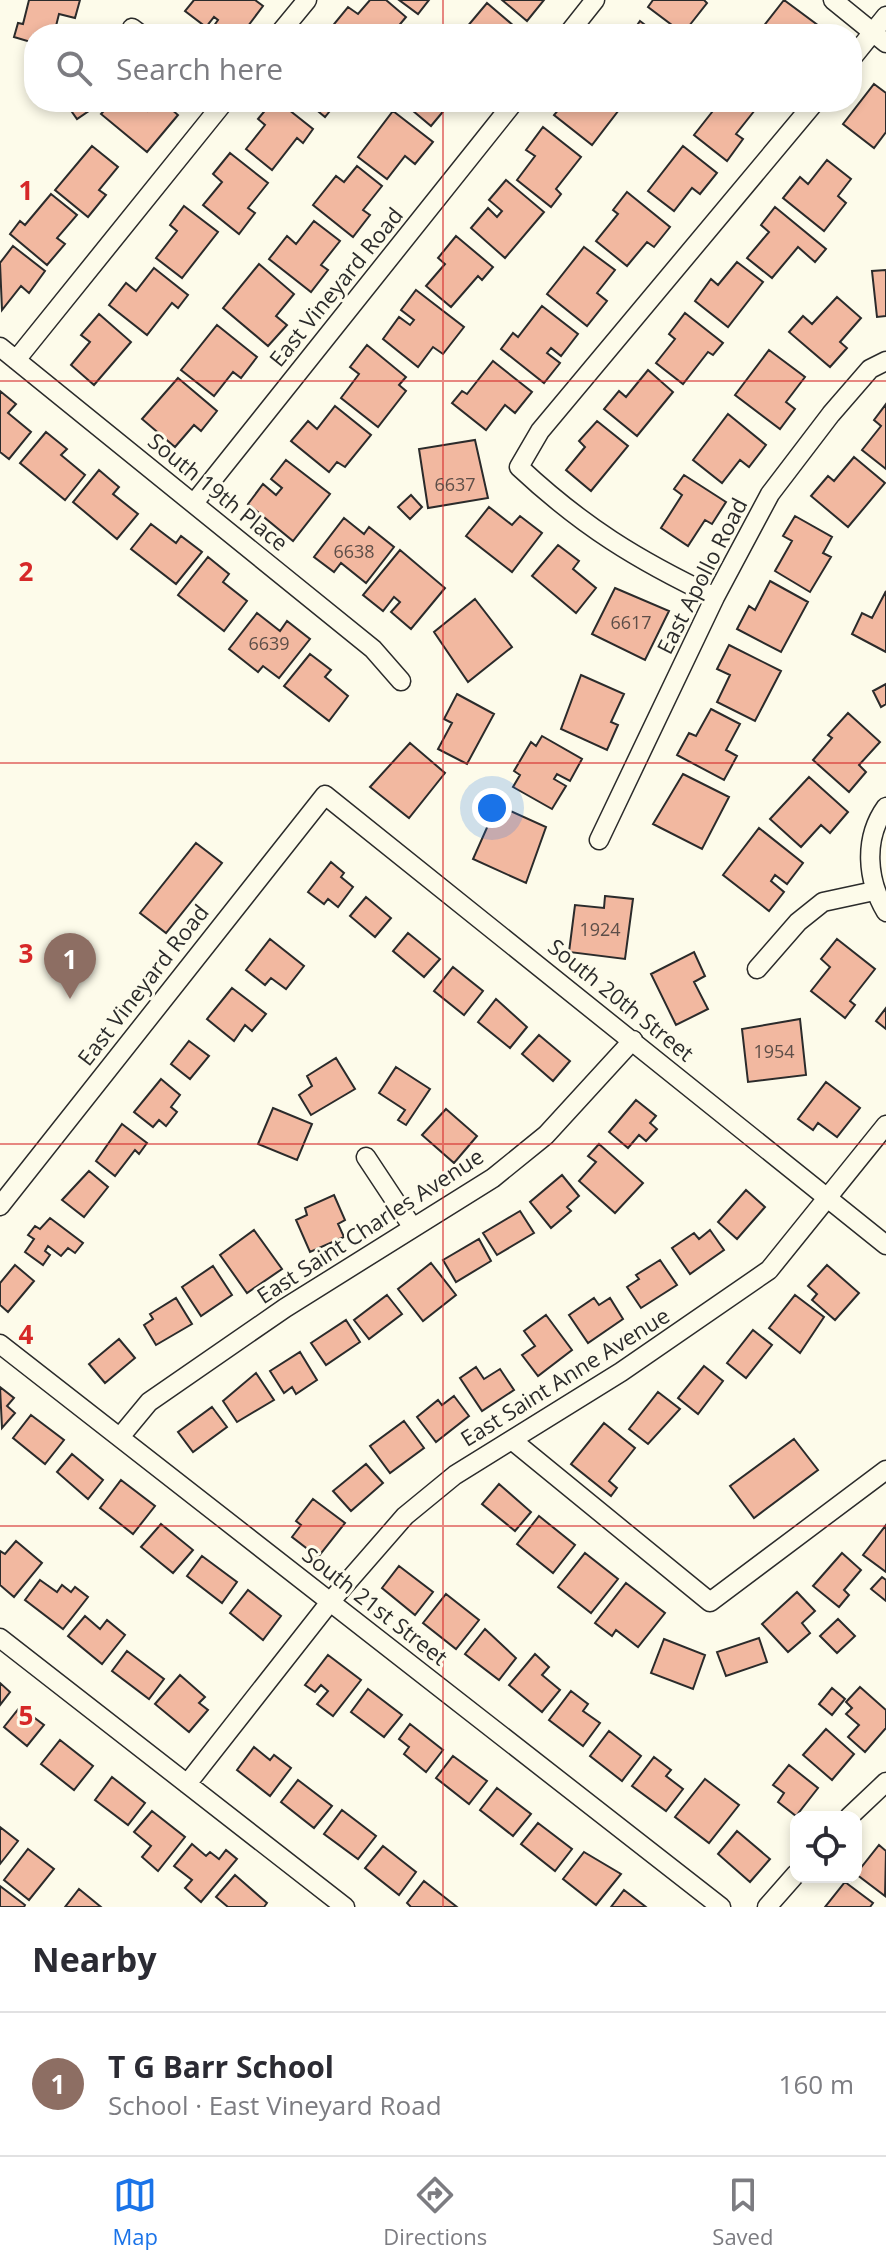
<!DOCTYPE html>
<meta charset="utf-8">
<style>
:root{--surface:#fff;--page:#f2f2f3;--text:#2b2b33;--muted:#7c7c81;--line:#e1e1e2;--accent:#1a73e8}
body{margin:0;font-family:"Open Sans",sans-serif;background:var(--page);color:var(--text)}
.controls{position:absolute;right:24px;bottom:24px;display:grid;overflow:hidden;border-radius:16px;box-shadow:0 4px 12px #0003}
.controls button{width:72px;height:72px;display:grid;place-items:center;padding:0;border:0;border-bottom:2px solid var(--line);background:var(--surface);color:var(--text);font:40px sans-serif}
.you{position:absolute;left:492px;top:808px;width:28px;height:28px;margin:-20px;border:6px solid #fff;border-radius:50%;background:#1a73e8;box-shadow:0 0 0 12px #1a73e833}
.badge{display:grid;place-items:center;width:52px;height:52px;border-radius:50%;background:var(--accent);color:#fff;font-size:26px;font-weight:700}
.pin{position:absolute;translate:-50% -66px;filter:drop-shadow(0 2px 4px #0008)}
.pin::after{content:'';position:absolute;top:42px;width:28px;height:24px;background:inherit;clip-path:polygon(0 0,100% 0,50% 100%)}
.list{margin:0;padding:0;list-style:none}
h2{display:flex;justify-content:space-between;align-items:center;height:104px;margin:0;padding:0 32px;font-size:34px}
h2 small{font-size:26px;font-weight:400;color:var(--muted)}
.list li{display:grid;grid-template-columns:52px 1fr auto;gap:24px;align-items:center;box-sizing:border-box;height:144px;padding:0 32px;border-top:2px solid var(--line)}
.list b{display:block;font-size:30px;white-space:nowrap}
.list p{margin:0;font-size:26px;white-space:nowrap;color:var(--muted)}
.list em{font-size:26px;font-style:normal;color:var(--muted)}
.icon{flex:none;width:44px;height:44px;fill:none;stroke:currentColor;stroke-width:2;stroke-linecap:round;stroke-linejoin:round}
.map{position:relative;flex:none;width:886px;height:1907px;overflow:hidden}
.search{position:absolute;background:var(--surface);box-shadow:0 4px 12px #0003;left:24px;right:24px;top:24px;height:88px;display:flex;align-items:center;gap:20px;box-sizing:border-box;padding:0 28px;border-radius:32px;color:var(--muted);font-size:30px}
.sheet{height:248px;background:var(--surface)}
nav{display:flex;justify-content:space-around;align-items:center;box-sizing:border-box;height:112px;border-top:2px solid var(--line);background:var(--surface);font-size:22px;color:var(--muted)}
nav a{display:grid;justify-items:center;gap:4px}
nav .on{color:var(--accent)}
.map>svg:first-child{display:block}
</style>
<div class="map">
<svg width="886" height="1907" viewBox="0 0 886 1907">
<rect width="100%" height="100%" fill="#fdfbea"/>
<path fill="#f2b8a0" stroke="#2b2b2b" stroke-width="2" d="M 29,0 L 80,0 L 75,18 L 59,14 L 54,34 L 34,34 L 34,43 L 14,37 L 18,23 L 23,24 Z
M 194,0 L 255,0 L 263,6 L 242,34 L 208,34 L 218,20 L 214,17 L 206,27 L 185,11 Z
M 370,0 L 386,0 L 406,17 L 392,34 L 337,34 L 330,29 L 348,7 L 358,14 Z
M 399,0 L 429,0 L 418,14 Z
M 502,0 L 544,0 L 527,21 Z
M 653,0 L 704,0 L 707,3 L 689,26 L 694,30 L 684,34 L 648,7 Z
M 784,0 L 819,26 L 813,34 L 759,32 Z
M 487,3 L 514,26 L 507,34 L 461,34 Z
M 640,21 L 657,34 L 631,34 Z
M 874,84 L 886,93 L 886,132 L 874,148 L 843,124 Z
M 65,102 L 102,102 L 77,119 Z
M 112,102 L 146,102 L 142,107 L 147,111 L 155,102 L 163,102 L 178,115 L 147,152 L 101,114 Z
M 272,102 L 279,102 L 313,129 L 303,143 L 297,138 L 272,170 L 246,149 L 265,125 L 258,119 Z
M 307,102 L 337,102 L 325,117 Z
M 408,102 L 463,102 L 458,108 L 451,102 L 431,126 L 406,105 Z
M 565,102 L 625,102 L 592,145 L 554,115 Z
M 720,102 L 745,102 L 755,110 L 736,134 L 743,139 L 727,161 L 694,135 Z
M 393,111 L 433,142 L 415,164 L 405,156 L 387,179 L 358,157 Z
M 543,127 L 581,157 L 556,189 L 561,194 L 551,207 L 517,180 L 535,156 L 526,150 Z
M 92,146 L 118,167 L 99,190 L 106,195 L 88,217 L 55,190 Z
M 683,146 L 717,173 L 700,194 L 692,188 L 674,211 L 648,191 Z
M 230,153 L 268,183 L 248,208 L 255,213 L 239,234 L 203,205 L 222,182 L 213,174 Z
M 827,160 L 851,179 L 838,196 L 846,203 L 824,231 L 783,198 L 800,177 L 808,184 Z
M 357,166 L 382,186 L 363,210 L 370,215 L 353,237 L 313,205 L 336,176 L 344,182 Z
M 506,180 L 544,212 L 505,258 L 471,228 L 488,208 L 497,217 L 502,211 L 489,200 Z
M 627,192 L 670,227 L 654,247 L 647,242 L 627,266 L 596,241 L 618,214 L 613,210 Z
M 51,194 L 77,215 L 57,238 L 65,244 L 47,265 L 10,234 L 20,221 L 25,225 Z
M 184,206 L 218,232 L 182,278 L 156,258 L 177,231 L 170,225 Z
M 775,207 L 826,249 L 815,262 L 798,247 L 772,278 L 747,258 L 769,232 L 761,225 Z
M 314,221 L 340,241 L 321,265 L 328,270 L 311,292 L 269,259 L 287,236 L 296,244 Z
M 456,236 L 493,267 L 482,280 L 478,276 L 451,307 L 426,286 L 445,264 L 438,258 Z
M 13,246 L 45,271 L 29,293 L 21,286 L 2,310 L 0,263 Z
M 584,247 L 615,270 L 597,293 L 607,301 L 587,326 L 547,294 Z
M 737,262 L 763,282 L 728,327 L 695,301 L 711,279 L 718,285 Z
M 259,264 L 294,294 L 276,316 L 287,325 L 268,346 L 223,308 Z
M 154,268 L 188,295 L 178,308 L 172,303 L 147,335 L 109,305 L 126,283 L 136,291 Z
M 886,270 L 886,316 L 877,317 L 872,271 Z
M 416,290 L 464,327 L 443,354 L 433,347 L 418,367 L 383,339 L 399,317 L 410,325 L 414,320 L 401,310 Z
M 837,297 L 861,318 L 840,342 L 847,348 L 830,367 L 789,332 L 803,316 L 812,324 Z
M 542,306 L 578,334 L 561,356 L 551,348 L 547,353 L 560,363 L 544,383 L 501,349 L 513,333 L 518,337 Z
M 685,313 L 723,343 L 713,355 L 708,352 L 683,384 L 656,363 L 675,339 L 669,334 Z
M 99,314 L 131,342 L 94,385 L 71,365 L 90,342 L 81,335 Z
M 217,325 L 257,357 L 241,378 L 233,372 L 214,396 L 181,370 Z
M 367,345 L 406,377 L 399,385 L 406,391 L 378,427 L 341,398 L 359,374 L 350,367 Z
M 769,350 L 805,377 L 786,402 L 795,409 L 780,429 L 735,395 Z
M 493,361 L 532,392 L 515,413 L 505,405 L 486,430 L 452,403 L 462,391 L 467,394 Z
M 648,370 L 673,392 L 637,436 L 604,409 L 619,391 L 626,397 Z
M 178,378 L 217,411 L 201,431 L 194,425 L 175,447 L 142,419 Z
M 0,391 L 16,404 L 8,413 L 31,432 L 9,459 L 0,452 Z
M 886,404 L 886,469 L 862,450 L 881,426 L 874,420 Z
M 335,406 L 371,435 L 345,467 L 337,462 L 329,472 L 291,441 L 308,421 L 317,429 Z
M 728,414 L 766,445 L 749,467 L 740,460 L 722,483 L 693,460 Z
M 597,421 L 628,446 L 591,491 L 566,470 L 585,447 L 579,441 Z
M 46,432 L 67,449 L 61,455 L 85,475 L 65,500 L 20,463 Z
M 475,440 L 488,498 L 428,508 L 419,449 Z
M 854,457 L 885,483 L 848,527 L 811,496 L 828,476 L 834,481 Z
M 286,460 L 330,494 L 293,541 L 248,504 L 263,484 L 276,495 L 282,488 L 271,479 Z
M 99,470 L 119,487 L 113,494 L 138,514 L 117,539 L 73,502 Z
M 684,475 L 726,502 L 712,524 L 705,520 L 688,546 L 661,528 L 682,495 L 674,489 Z
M 411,495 L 422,507 L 410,519 L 398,507 Z
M 489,507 L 512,525 L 520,516 L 542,533 L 512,572 L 466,536 Z
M 795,516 L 832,537 L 823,553 L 831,557 L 810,592 L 775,571 L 792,541 L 783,536 Z
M 344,518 L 364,534 L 369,527 L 394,547 L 366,583 L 341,563 L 334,572 L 314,557 Z
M 151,524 L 176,543 L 181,536 L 202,552 L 176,584 L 131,549 Z
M 558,545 L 579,561 L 573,569 L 596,588 L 576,613 L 532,576 Z
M 400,550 L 445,588 L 411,629 L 391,612 L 400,602 L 394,597 L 383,611 L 363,595 Z
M 208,557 L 229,574 L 223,582 L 247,601 L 224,631 L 178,595 Z
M 770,581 L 808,602 L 781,652 L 737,629 L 749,606 L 755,610 Z
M 615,588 L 669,611 L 645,660 L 592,634 Z
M 886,591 L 886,652 L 852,634 L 862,613 L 872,618 Z
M 475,599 L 512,647 L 468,682 L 434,632 Z
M 257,613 L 280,631 L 287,621 L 310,639 L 279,678 L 263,666 L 258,672 L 229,649 Z
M 729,645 L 781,671 L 755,721 L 717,702 L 730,675 L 717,669 Z
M 310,654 L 331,670 L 325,677 L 348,696 L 329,721 L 284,686 Z
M 581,675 L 624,694 L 611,722 L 618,725 L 607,750 L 561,729 Z
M 886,684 L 886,704 L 881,707 L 873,691 Z
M 457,694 L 494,714 L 467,764 L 438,749 L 452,723 L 444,719 Z
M 711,709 L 740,724 L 726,750 L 737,756 L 724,780 L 677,755 L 689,733 L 696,736 Z
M 848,713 L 880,742 L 859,765 L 866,772 L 849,792 L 813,760 L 832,738 L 828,735 Z
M 542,736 L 582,759 L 570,781 L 557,774 L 554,779 L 566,786 L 552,809 L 513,787 L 520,775 L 514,771 L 531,742 L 536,746 Z
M 410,743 L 445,773 L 409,818 L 370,787 Z
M 683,774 L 729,797 L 702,849 L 653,824 Z
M 809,777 L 848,812 L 830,833 L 821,825 L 801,847 L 770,819 Z
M 497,805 L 546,827 L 526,883 L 473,859 Z
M 759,828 L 803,863 L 787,884 L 775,875 L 771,881 L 784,892 L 769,911 L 723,875 Z
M 196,843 L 222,863 L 166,933 L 140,913 Z
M 331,862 L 344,873 L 341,877 L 353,887 L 338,907 L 328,899 L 324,904 L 308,892 Z
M 605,896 L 633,899 L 625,959 L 569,952 L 575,905 L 604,908 Z
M 366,897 L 391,918 L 375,937 L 350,916 Z
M 408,933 L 440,959 L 424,977 L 393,951 Z
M 270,939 L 304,966 L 286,989 L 271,978 L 265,985 L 246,970 Z
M 837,939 L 875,969 L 850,1001 L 855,1005 L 845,1018 L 811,991 L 830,967 L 821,959 Z
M 694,952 L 705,976 L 694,982 L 708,1009 L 676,1025 L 651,974 Z
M 453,967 L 483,991 L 464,1015 L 434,991 Z
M 232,988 L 266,1014 L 252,1031 L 245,1025 L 234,1041 L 207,1019 Z
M 496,999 L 527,1027 L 510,1048 L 478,1022 Z
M 886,1008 L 886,1029 L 876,1021 Z
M 800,1019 L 806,1075 L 748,1082 L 742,1029 Z
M 539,1035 L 570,1061 L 553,1081 L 522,1054 Z
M 189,1041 L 209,1056 L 190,1079 L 171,1064 Z
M 336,1058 L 355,1089 L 311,1115 L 299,1095 L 312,1086 L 307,1076 Z
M 396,1067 L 430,1089 L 406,1125 L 398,1120 L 405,1110 L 379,1093 Z
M 161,1079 L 180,1095 L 171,1107 L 177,1112 L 166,1126 L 159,1120 L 153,1127 L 134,1112 Z
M 826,1082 L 860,1108 L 837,1137 L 818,1123 L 813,1130 L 798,1119 Z
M 636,1100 L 656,1116 L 650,1123 L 657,1129 L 646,1141 L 639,1135 L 628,1148 L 609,1132 Z
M 273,1108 L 312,1124 L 297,1160 L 258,1144 Z
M 446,1109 L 477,1136 L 454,1163 L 422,1135 Z
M 122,1124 L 147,1143 L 139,1154 L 135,1150 L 115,1176 L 96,1161 Z
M 599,1144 L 643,1183 L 615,1213 L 579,1181 L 596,1162 L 588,1156 Z
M 89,1171 L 108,1187 L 84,1217 L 62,1200 Z
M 562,1175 L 579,1196 L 567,1207 L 571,1211 L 551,1228 L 530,1202 Z
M 746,1190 L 765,1207 L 737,1239 L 718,1222 Z
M 334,1195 L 345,1220 L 338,1224 L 344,1237 L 310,1252 L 296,1220 L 307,1215 L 305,1208 Z
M 520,1211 L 534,1233 L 497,1255 L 483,1233 Z
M 50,1218 L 83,1243 L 75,1253 L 68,1248 L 61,1256 L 48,1246 L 45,1251 L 50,1255 L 43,1265 L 25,1252 L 34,1239 L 28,1235 L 35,1226 L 40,1229 Z
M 254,1230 L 282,1269 L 247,1293 L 220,1255 Z
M 710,1230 L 724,1250 L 690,1274 L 672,1248 L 694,1233 L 699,1239 Z
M 479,1239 L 491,1261 L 456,1282 L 443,1260 Z
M 660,1260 L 677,1285 L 641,1308 L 627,1287 L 639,1279 L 636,1275 Z
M 431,1263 L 456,1295 L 423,1321 L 398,1289 Z
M 15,1265 L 34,1281 L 8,1312 L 0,1305 L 0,1283 Z
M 827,1265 L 859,1293 L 835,1320 L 812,1300 L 817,1294 L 808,1286 Z
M 213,1266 L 232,1295 L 201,1316 L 182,1287 Z
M 387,1295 L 402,1314 L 369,1339 L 354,1320 Z
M 795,1295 L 824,1317 L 800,1353 L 769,1328 Z
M 176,1298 L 192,1324 L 156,1345 L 144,1325 L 153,1319 L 150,1314 Z
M 594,1298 L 599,1305 L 610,1298 L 623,1319 L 588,1343 L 569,1315 Z
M 546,1315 L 572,1350 L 538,1376 L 522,1355 L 535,1346 L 524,1331 Z
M 346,1320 L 360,1342 L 326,1365 L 311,1343 Z
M 753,1330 L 772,1345 L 746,1378 L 727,1363 Z
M 119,1339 L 135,1358 L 105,1383 L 89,1364 Z
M 300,1352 L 317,1380 L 296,1394 L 292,1387 L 284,1393 L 270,1371 Z
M 704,1366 L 723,1381 L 698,1414 L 678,1398 Z
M 476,1367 L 484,1379 L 500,1369 L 514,1390 L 482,1411 L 460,1378 Z
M 256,1373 L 274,1400 L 237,1422 L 223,1401 Z
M 0,1387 L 14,1398 L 7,1406 L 15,1413 L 2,1428 Z
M 658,1392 L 680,1409 L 648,1444 L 629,1429 Z
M 454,1396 L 469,1416 L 436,1442 L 417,1417 L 438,1400 L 442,1405 Z
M 212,1407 L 227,1427 L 193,1452 L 178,1432 Z
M 31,1415 L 64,1440 L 45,1464 L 13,1438 Z
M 404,1421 L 424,1448 L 390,1473 L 370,1446 Z
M 604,1423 L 635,1448 L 609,1481 L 617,1488 L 611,1496 L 571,1464 Z
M 794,1439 L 818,1470 L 754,1518 L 730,1486 Z
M 72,1454 L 103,1480 L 88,1499 L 57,1472 Z
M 366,1464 L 383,1483 L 351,1511 L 333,1491 Z
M 121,1480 L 155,1506 L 133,1534 L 100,1508 Z
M 499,1484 L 531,1512 L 515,1531 L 482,1504 Z
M 313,1499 L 345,1523 L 318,1557 L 292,1537 L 301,1525 L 296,1521 Z
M 539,1516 L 575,1545 L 553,1573 L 517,1544 Z
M 161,1524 L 193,1550 L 173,1573 L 141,1547 Z
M 886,1525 L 886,1572 L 863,1555 Z
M 16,1541 L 42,1563 L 14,1597 L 0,1585 L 0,1551 L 5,1554 Z
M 585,1553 L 618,1579 L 591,1613 L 558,1587 Z
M 842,1553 L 861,1570 L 844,1590 L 849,1595 L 839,1607 L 813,1586 Z
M 202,1556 L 237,1582 L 222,1603 L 187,1576 Z
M 399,1566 L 433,1592 L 415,1615 L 382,1588 Z
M 882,1577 L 886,1580 L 886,1601 L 871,1589 Z
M 40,1580 L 57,1592 L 62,1585 L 71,1592 L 75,1587 L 88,1597 L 63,1629 L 25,1600 Z
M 626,1583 L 665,1613 L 638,1647 L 616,1630 L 612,1636 L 595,1623 Z
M 248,1590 L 281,1616 L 263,1640 L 230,1613 Z
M 797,1592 L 815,1611 L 802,1623 L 810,1633 L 788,1652 L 762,1624 Z
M 446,1594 L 479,1620 L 456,1649 L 423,1623 Z
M 85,1616 L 100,1629 L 107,1620 L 125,1635 L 102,1664 L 68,1636 Z
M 838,1619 L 855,1636 L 837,1653 L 820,1636 Z
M 485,1629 L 516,1658 L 499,1680 L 465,1654 Z
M 759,1638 L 767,1662 L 726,1676 L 717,1652 Z
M 664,1639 L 705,1655 L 693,1689 L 651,1673 Z
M 127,1651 L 164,1679 L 149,1699 L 112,1671 Z
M 535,1654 L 549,1667 L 542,1675 L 560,1690 L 542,1712 L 509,1685 Z
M 328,1655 L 361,1680 L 333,1716 L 317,1704 L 328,1691 L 321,1685 L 315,1692 L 305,1685 Z
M 180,1675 L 205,1697 L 199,1703 L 208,1710 L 189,1732 L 155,1704 Z
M 0,1683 L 10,1692 L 0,1705 Z
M 860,1687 L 886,1710 L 886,1728 L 865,1752 L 848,1737 L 859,1725 L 846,1714 L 852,1708 L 846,1702 Z
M 832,1688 L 845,1699 L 832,1715 L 819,1704 Z
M 368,1689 L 402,1715 L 384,1737 L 351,1712 Z
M 571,1691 L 588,1704 L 583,1711 L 600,1723 L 583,1746 L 549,1720 Z
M 20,1707 L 44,1725 L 27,1746 L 4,1727 Z
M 410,1724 L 443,1750 L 426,1772 L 404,1754 L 409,1747 L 399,1739 Z
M 826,1729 L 854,1754 L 832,1780 L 803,1755 Z
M 609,1731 L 641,1756 L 622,1781 L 590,1756 Z
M 60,1740 L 93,1766 L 74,1790 L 41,1764 Z
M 254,1747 L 270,1760 L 274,1755 L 291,1768 L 270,1796 L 237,1770 Z
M 453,1756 L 487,1781 L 469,1804 L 436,1778 Z
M 654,1757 L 671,1770 L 666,1776 L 683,1789 L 666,1811 L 632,1786 Z
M 789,1765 L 818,1788 L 796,1816 L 778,1802 L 784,1793 L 773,1785 Z
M 112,1777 L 145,1803 L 128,1825 L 95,1800 Z
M 705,1779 L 739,1805 L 709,1843 L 675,1817 Z
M 298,1780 L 332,1806 L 314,1828 L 281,1802 Z
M 497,1788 L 531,1814 L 513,1836 L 480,1810 Z
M 342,1810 L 376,1836 L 358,1859 L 324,1834 Z
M 152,1811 L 185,1837 L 158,1871 L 142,1857 L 151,1846 L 134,1832 Z
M 538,1823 L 572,1849 L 555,1871 L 521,1844 Z
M 0,1827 L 18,1841 L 0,1864 Z
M 737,1831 L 770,1859 L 750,1882 L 718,1854 Z
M 192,1844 L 206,1856 L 210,1852 L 219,1859 L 226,1850 L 237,1859 L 201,1902 L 185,1888 L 192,1880 L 174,1866 Z
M 879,1845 L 886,1851 L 885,1896 L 856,1874 Z
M 383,1846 L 416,1872 L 399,1895 L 365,1868 Z
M 28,1849 L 54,1869 L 29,1900 L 4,1880 Z
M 584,1852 L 621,1874 L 596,1905 L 563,1879 Z
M 235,1875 L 267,1903 L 264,1907 L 228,1907 L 216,1897 Z
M 424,1881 L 457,1907 L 411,1907 L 407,1903 Z
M 845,1882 L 873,1903 L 870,1907 L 825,1907 Z
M 0,1886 L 25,1905 L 24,1907 L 0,1907 Z
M 79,1889 L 101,1907 L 65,1907 Z
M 624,1890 L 646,1907 L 611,1907 Z"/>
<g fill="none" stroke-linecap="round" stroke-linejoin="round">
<g stroke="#2b2b2b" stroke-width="21">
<path id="street" d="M 833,0 L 886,43
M 132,28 L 140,34
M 279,34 L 307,0
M 568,34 L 595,0
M 852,58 L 886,16
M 0,347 L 373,649 L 401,681
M 16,360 L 224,102
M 194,503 L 514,102
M 715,597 C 637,560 582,526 519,467 L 540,431 L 815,102
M 886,807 C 863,839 867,880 886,912
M 599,840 L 715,597 L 770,494 L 831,414 L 870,369 L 886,361
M 757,969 L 798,922 L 823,902 L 874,891
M 366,1157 L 413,1228
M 0,1206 L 325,795 L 886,1245
M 0,1344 L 721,1907
M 120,1437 L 149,1402 L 285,1308 L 493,1178 L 546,1135 L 633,1040
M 513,1441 L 710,1602 L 886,1470
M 0,1638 L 345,1907
M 187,1784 L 330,1602 L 405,1516 L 455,1475 L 621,1372 L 769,1270 L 886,1125
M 849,1817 L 886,1782
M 767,1907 L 796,1874"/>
</g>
<use href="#street" stroke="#fdfbea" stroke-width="18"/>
</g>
<path fill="none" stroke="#d62828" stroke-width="2" stroke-opacity="0.55" d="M 443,0 L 443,34M 443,102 L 443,1907M 0,381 L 886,381M 0,763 L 886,763M 0,1144 L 886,1144M 0,1526 L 886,1526"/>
<g text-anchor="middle" stroke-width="6" stroke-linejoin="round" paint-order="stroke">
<g font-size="18" fill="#5d4e48">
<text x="455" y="491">6637</text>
<text x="354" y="558">6638</text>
<text x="631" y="629">6617</text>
<text x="269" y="650">6639</text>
<text x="600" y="936">1924</text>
<text x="774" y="1058">1954</text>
</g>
<g font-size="22" fill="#2b2b2b" stroke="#fdfbea">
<text transform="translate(336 287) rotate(-51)" y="8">East Vineyard Road</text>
<text transform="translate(218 492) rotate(39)" y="8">South 19th Place</text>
<text transform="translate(702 576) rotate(-63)" y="8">East Apollo Road</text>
<text transform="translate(143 985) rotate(-52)" y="8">East Vineyard Road</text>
<text transform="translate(621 1000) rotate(39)" y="8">South 20th Street</text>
<text transform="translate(370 1226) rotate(-33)" y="8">East Saint Charles Avenue</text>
<text transform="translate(565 1377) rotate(-32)" y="8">East Saint Anne Avenue</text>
<text transform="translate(375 1606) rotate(38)" y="8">South 21st Street</text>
</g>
</g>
<g font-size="26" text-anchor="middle" font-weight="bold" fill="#d62828" stroke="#fdfbea" stroke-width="6" stroke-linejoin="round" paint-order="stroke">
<text x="26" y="200">1</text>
<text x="26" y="581">2</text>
<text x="26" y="963">3</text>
<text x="26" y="1344">4</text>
<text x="26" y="1725">5</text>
</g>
</svg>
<div class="controls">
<button><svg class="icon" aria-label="locate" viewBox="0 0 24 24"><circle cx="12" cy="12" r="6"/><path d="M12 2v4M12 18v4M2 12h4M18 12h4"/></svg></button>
</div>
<div class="you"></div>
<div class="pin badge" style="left:70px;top:999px;background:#8d6e63">1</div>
<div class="search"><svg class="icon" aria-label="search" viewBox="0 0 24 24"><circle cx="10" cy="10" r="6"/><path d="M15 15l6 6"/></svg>Search here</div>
</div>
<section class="sheet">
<h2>Nearby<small></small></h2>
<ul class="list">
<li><span class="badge" style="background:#8d6e63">1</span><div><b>T G Barr School</b><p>School · East Vineyard Road</p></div><em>160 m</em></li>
</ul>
</section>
<nav>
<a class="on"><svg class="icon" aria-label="map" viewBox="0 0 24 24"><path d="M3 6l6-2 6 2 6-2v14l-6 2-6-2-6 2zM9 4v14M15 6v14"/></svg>Map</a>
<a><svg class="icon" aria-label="directions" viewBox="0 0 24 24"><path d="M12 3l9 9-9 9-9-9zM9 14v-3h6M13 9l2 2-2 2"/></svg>Directions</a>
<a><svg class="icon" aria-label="saved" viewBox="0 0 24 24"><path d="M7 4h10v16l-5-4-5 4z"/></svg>Saved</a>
</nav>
